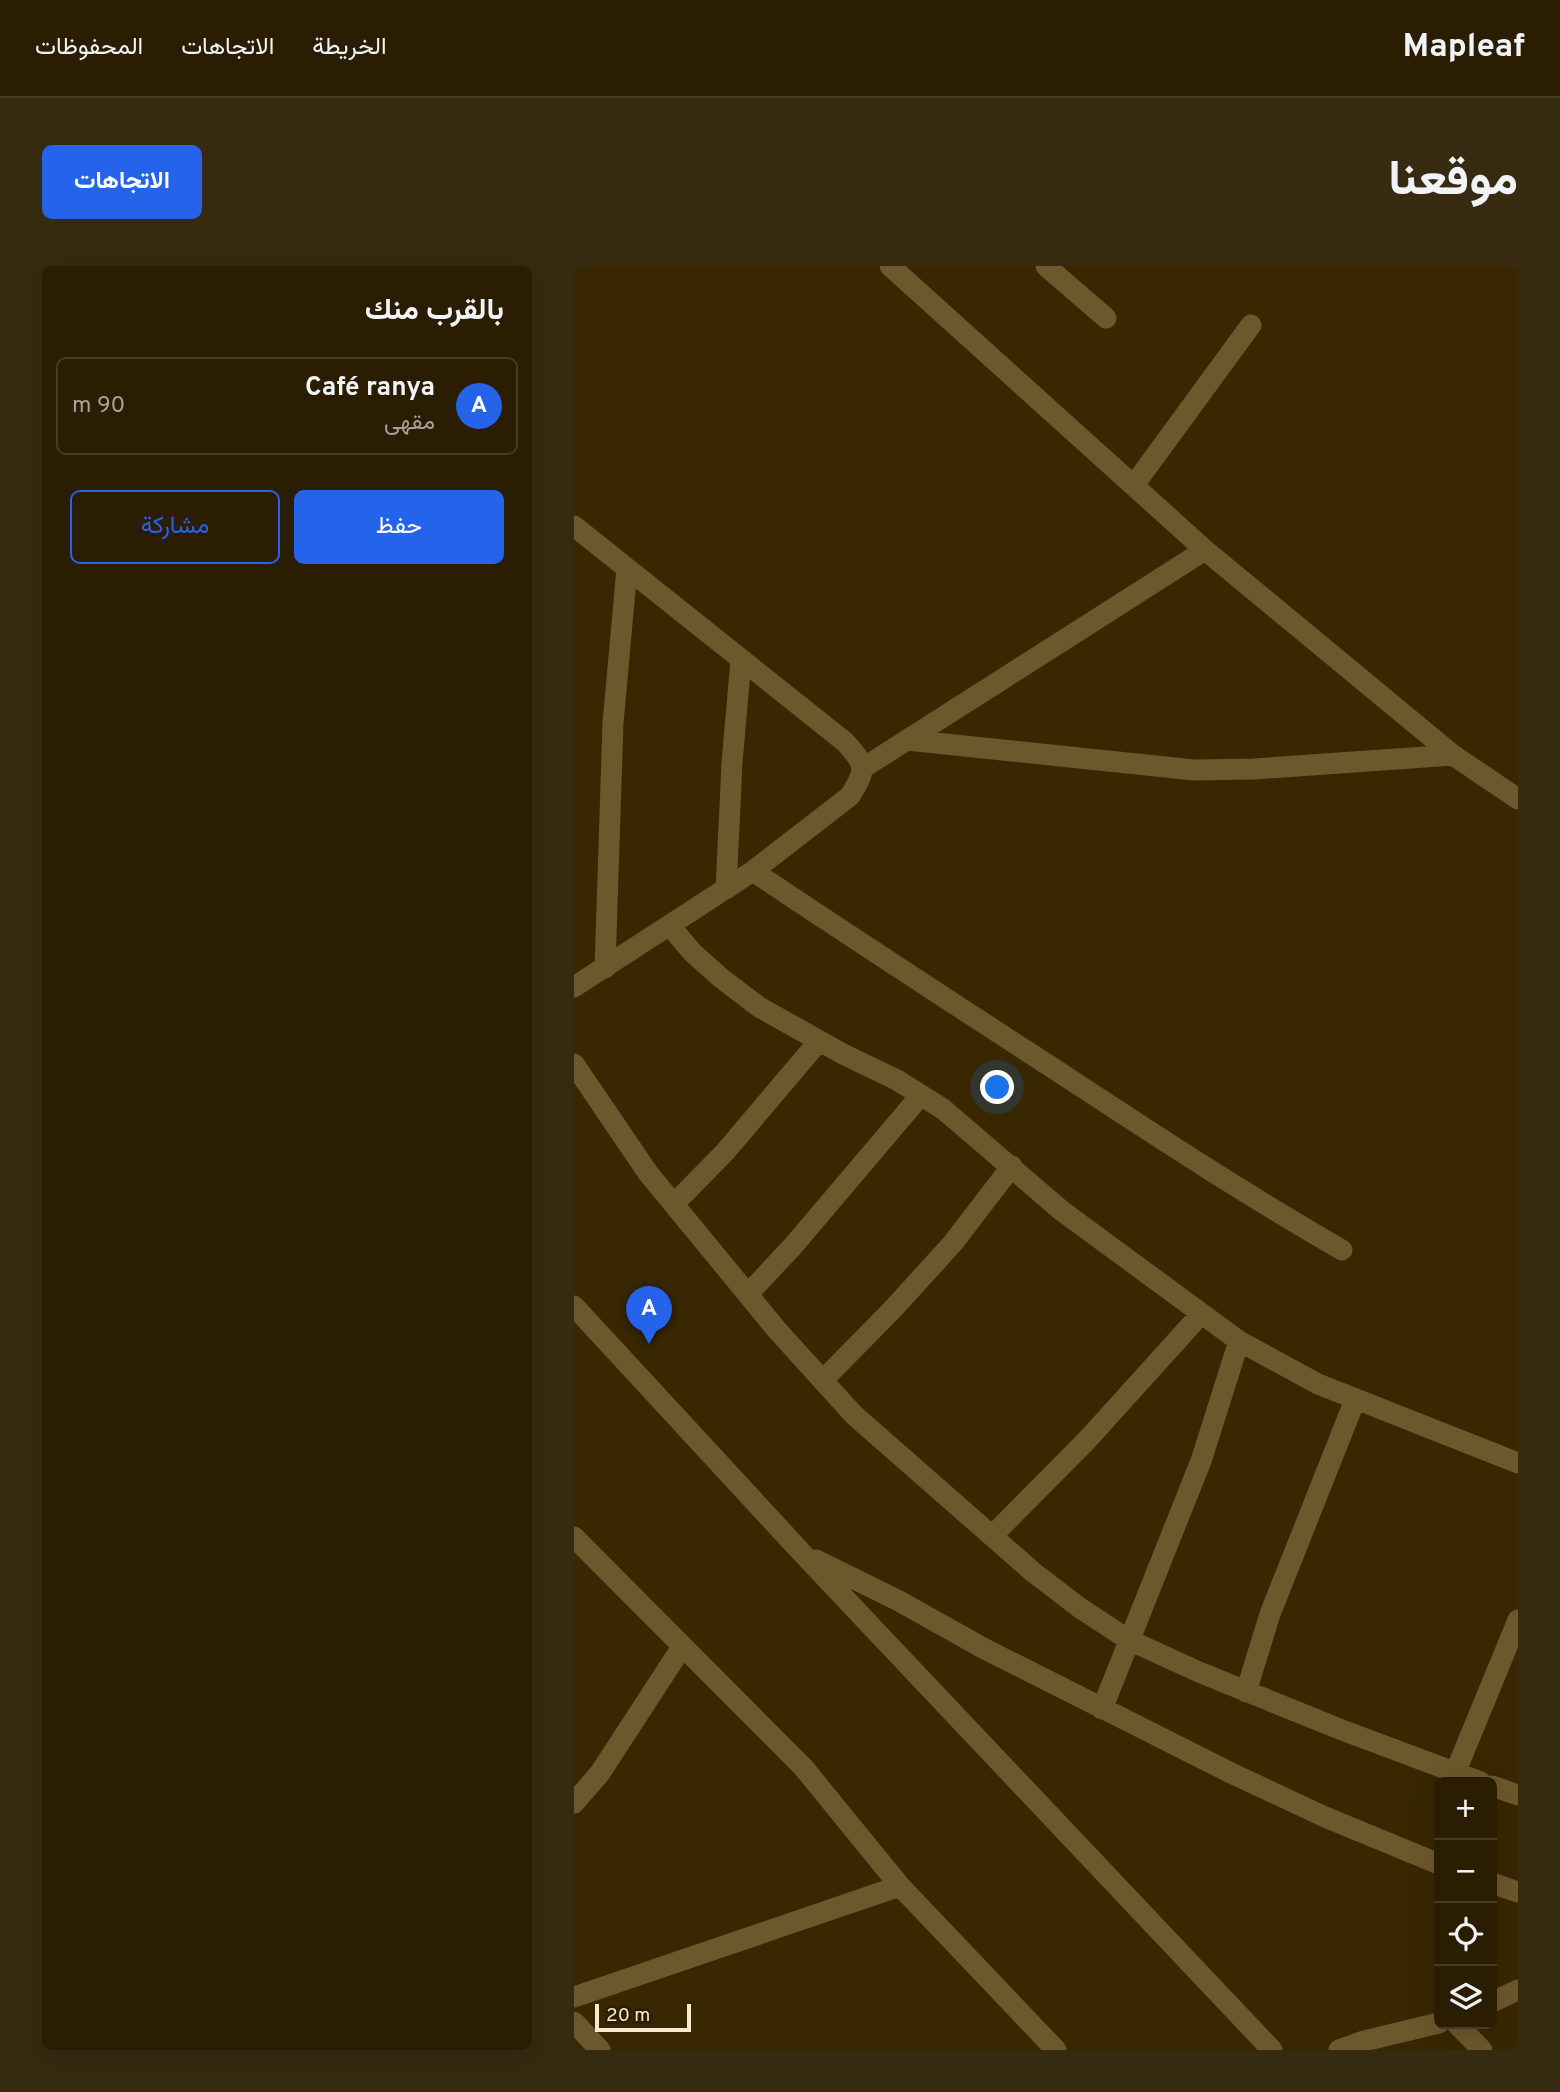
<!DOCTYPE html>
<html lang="ar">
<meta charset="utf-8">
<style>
:root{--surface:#2a1d01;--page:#362a10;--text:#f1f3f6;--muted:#a5a299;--line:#463b23;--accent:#2563eb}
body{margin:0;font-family:Overpass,Vazirmatn,sans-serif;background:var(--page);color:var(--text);direction:rtl}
.controls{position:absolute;right:21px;bottom:21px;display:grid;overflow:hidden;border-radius:10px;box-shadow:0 7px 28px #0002}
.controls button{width:63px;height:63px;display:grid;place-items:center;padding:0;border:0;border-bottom:2px solid var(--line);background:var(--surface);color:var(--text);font:35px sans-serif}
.scale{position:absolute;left:21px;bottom:18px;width:96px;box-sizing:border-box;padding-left:7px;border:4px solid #f8ead1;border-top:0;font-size:19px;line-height:24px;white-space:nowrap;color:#f8ead1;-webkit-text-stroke:5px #2b1e05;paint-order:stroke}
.you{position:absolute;left:424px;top:822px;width:24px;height:24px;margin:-18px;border:5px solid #fff;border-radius:50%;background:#1a73e8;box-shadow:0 0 0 10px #1a73e833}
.badge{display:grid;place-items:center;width:46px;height:46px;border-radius:50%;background:var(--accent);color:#fff;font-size:23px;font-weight:700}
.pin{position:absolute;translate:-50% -58px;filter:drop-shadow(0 2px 4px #0008)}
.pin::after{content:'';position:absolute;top:37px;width:24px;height:21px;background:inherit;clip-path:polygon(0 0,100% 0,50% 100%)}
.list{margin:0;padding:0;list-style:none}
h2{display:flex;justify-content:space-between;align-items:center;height:91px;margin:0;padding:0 28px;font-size:30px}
h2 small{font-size:23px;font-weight:400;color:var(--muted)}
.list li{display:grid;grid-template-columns:46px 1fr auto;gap:21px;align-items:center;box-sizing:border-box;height:98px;margin:0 14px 14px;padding:0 14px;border:2px solid var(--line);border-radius:10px}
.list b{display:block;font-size:26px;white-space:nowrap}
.list p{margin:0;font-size:23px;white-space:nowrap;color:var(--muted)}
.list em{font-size:23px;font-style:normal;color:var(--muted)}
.actions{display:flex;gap:14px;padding:21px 28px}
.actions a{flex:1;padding:16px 0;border:2px solid var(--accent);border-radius:10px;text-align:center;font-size:24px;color:var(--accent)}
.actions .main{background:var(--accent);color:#fff}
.icon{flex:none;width:38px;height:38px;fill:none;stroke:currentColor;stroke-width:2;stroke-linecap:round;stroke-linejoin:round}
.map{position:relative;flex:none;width:944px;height:1784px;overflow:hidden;direction:ltr;border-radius:10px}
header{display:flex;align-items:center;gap:42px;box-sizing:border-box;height:98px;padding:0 35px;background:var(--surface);border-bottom:2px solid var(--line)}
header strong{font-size:33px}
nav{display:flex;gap:38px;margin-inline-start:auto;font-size:24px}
.intro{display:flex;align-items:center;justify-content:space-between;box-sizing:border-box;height:168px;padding:0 42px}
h1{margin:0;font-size:49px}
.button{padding:18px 32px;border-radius:10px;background:var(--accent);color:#fff;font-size:24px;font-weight:700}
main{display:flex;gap:42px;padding:0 42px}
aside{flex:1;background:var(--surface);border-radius:10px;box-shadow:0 7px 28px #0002}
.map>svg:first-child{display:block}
</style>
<header>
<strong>Mapleaf</strong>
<nav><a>الخريطة</a><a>الاتجاهات</a><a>المحفوظات</a></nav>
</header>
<div class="intro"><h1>موقعنا</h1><a class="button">الاتجاهات</a></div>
<main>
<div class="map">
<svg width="944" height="1784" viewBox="0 0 944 1784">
<rect width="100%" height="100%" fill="#382701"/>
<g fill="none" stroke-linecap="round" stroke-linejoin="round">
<path stroke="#6d572c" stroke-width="21" d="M 316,0 L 631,284 L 879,489 L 944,533
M 472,0 L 532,52
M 560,219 L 677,59
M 0,260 L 271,476 C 292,499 293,503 276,530 L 179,605 L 0,721
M 333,474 L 620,504 L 680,503 L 879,489
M 289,502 L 631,284
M 179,605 C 283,675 388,743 494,812 C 584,871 674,930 768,984
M 152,623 L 158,497 L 167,394
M 96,660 L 119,687 L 147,712 L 185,741 L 269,788 L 323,814 L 369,843 L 488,945 L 665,1075 L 744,1118 L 944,1197
M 31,702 L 39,457 L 53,302
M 0,798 L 74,907 L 203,1064 L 280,1149 L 459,1306 L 506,1342 L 555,1374 L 625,1406 L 768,1464 L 907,1516
M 100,938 L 151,886 L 245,775
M 175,1027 L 219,980 L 347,829
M 0,1040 L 228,1287 L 698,1784
M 250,1113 L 318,1044 L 379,977 L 438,900
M 419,1269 L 514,1173 L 627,1048
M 0,1271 L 229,1501 L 326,1620 L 0,1731
M 242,1294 L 325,1335 L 409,1382 L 657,1507 L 751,1551 L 865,1598
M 672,1426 L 696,1348 L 781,1134
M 528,1443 L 627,1195 L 665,1075
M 881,1507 L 944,1354
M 918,1520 L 944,1529
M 0,1537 L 26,1507 L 108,1381
M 918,1617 L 944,1626
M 326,1620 L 482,1784
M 918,1736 L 944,1724
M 0,1756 L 26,1784
M 883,1758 L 908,1784
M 765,1784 L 790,1775 L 865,1757"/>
</g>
</svg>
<div class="controls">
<button>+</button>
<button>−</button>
<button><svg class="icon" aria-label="locate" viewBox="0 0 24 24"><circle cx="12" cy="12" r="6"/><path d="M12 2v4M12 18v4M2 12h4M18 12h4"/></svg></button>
<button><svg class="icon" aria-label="layers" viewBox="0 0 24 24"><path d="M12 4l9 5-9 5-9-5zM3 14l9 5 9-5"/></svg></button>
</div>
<div class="scale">20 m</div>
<div class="you"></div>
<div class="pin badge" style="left:75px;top:1078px">A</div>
</div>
<aside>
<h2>بالقرب منك<small></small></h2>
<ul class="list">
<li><span class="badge">A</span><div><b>Café ranya</b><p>مقهى</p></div><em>90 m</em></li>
</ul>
<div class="actions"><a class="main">حفظ</a><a>مشاركة</a></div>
</aside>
</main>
